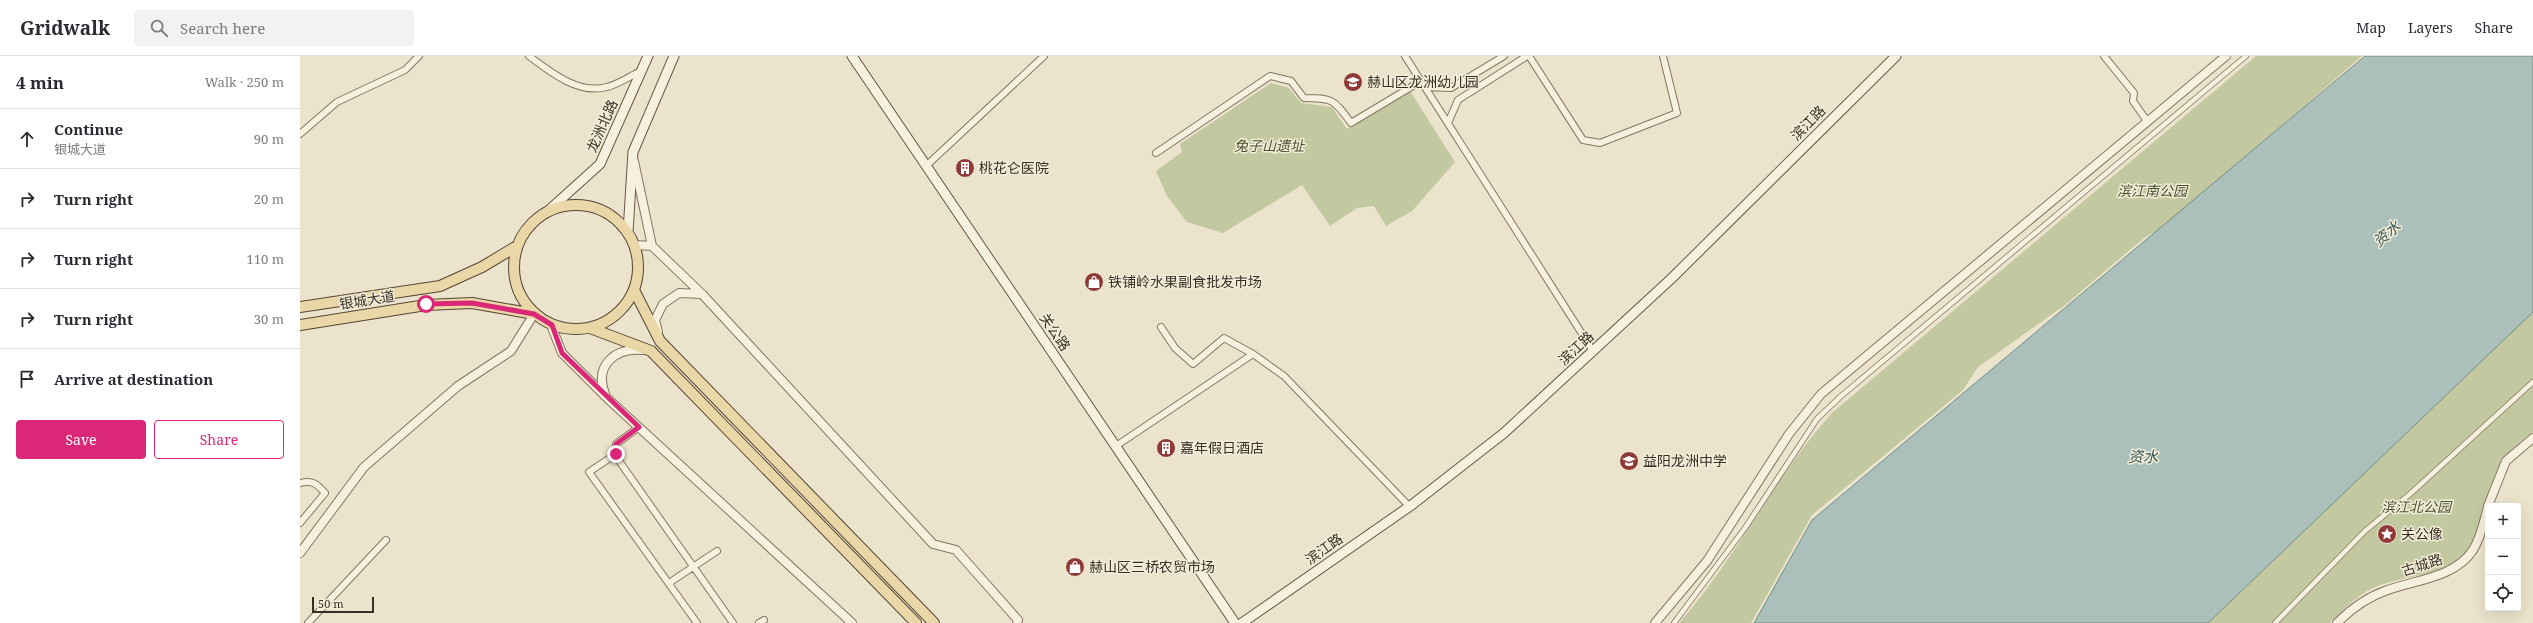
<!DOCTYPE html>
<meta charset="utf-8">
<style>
:root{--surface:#fff;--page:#f2f2f3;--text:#2b2b33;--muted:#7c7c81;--line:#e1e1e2;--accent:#db2777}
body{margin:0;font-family:"Noto Serif","Noto Sans SC",serif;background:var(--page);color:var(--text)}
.controls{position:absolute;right:12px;bottom:12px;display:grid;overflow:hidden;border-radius:4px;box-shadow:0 4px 16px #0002}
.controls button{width:36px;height:36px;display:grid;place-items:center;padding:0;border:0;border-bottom:1px solid var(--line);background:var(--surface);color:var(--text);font:20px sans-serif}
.scale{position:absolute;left:12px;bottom:10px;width:62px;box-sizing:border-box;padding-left:4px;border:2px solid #382e23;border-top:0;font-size:11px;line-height:14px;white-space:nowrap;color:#382e23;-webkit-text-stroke:3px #f3edda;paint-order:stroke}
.stop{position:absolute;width:12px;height:12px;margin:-9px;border:3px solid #db2777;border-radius:50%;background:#fff}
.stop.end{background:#db2777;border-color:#fff;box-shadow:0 1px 4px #0008}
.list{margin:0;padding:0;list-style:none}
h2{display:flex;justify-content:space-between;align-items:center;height:52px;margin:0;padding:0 16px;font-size:17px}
h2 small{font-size:13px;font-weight:400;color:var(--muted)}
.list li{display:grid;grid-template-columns:26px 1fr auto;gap:12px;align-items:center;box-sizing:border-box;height:60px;padding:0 16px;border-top:1px solid var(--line)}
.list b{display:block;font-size:15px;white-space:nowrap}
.list p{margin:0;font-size:13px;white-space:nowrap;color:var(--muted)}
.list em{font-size:13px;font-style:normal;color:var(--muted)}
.actions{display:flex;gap:8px;padding:12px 16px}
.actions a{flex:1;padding:9px 0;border:1px solid var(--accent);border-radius:4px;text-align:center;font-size:14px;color:var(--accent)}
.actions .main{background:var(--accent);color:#fff}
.icon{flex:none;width:22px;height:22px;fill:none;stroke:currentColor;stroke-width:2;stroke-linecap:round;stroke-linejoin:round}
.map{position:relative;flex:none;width:2233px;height:567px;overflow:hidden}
header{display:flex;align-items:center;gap:24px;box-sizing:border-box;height:56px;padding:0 20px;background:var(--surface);border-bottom:1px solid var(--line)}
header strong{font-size:19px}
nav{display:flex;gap:22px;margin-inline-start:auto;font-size:14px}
.search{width:280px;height:36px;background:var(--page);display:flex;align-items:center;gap:10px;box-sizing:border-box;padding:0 14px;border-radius:4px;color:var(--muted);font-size:15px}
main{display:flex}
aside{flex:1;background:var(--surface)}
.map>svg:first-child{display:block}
</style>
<header>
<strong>Gridwalk</strong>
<div class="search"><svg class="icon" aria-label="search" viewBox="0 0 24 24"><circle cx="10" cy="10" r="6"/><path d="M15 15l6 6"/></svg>Search here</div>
<nav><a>Map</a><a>Layers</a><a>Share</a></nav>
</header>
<main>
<aside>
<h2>4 min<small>Walk · 250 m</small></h2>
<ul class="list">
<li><svg class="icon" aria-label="ahead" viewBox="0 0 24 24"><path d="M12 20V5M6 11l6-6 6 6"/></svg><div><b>Continue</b><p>银城大道</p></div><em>90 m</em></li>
<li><svg class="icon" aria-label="right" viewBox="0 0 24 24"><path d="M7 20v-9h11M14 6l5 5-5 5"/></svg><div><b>Turn right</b></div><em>20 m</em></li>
<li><svg class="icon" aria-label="right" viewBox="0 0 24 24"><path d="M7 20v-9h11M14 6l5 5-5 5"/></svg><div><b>Turn right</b></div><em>110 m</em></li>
<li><svg class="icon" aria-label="right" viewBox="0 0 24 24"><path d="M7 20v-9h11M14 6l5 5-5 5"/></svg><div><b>Turn right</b></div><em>30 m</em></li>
<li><svg class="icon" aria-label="arrive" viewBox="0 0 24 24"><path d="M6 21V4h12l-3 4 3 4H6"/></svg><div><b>Arrive at destination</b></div></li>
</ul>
<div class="actions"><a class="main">Save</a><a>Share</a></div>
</aside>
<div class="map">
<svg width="2233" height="567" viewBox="0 0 2233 567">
<rect width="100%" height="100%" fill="#ebe3cb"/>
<path fill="#c2c8a0" d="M 1956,0 L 2062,0 L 1868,168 L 1844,182 L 1765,249 L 1678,311 L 1663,334 L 1512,459 L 1451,567 L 1379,567 C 1437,502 1474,420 1533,356 Z
M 971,27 L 989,32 L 1001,47 L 1032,51 L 1047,73 L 1110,35 L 1155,106 L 1112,155 L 1086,170 L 1074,150 L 1057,152 L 1030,170 L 1002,129 L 923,177 L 887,166 L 867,140 L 856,115 L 882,96 L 880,88 Z
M 2233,257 L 2233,376 C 2198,400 2194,425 2182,463 C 2179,472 2176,485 2169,493 C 2149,519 2109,519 2080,529 C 2060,536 2045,552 2030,567 L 1902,567 L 2206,278 Z"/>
<path fill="#abc0bb" stroke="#728e88" d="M 2065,0 L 2233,0 L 2233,256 L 1908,567 L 1454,567 L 1512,464 Z"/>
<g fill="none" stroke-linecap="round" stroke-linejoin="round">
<g stroke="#867661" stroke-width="6">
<path id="pedestrian" d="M 1374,567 L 1445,472 L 1517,363 L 1540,341 L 1946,0
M 1975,567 L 2065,475 L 2110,438 L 2233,326"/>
</g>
<g stroke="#867661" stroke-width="8">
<path id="minor" d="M 229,0 C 250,16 279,39 307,31 C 319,28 330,20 341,15
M 1105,0 L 1293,295
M 1229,0 L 1283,84 L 1300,87 L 1377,57 L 1363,0
M 1804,0 L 1834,37 L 1833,45 L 1847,65
M 1125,31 L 1151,32 L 1204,0
M 1148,67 L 1158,44 L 1227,0
M 0,78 L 37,46 L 105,14 L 119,0
M 856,97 L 970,20 L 991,25 L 1004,42 C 1032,42 1034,43 1051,67 L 1121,25
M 626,110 L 744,0
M 861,271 L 875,292 L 893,308 L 924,282 L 953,298 L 984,320 L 1109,450
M 339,371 L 316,388 L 315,396 L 317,402 L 433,567
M 816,390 L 953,298
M 316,398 L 289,416 L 397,567
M 0,427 C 13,424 17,428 25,437 L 0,467
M 369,527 L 417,495
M 8,567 L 86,484
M 459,567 L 464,564"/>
</g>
<g stroke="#867661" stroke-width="10">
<path id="tertiary" d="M 334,105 L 352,190
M 334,189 L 352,190 L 402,238 L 633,488 L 656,494 L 718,564 L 717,567
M 251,269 L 262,297 L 307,342 L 552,567
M 358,276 L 355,264 L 363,248 L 379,237 L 402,238
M 305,338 C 294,309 315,292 342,294
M 2188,450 L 2206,405 L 2233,382
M 0,497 L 64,411 L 158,330 L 211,295 L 234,258
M 1355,567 L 1407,505 L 1489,378 L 1521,338 L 1926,0
M 2037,567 C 2050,554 2068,541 2085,535 C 2114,524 2155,522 2173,494 C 2181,482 2184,465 2188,451"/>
</g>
<g stroke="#685744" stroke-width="11">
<path id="secondary" d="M 552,0 L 935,567
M 248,155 L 300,108 L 348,0
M 328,176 L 333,96 L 374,0
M 942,567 L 1113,448 L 1204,377 L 1373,221 L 1596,0"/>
</g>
<g stroke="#554534" stroke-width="12">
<path id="primary" d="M214 211a62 62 0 1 1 124 0a62 62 0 1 1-124 0Z
M 334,234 L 360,285 L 634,567
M 0,251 L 140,230 L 182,211 L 217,190
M 0,269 L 126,249 L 172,247 L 234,258
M 290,272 L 351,295 L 616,567"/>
</g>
<use href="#pedestrian" stroke="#f6f0de" stroke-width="4.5"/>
<use href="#minor" stroke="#f6f0de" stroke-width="6"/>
<use href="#tertiary" stroke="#f6f0de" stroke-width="8"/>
<use href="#secondary" stroke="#f6f0de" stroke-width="9"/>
<use href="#primary" stroke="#e9d7a8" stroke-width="10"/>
</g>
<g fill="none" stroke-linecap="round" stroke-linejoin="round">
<path stroke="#db2777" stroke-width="5" d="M 126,248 L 172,247 L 234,258 L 252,269 L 262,297 L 339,371 L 316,388 L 316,398"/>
</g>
<defs>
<g id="school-disc" transform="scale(1)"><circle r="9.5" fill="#8f3a37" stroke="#f3edda"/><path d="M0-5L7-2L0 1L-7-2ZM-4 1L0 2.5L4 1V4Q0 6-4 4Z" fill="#fff"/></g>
<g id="building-disc" transform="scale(1)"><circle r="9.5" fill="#8f3a37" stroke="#f3edda"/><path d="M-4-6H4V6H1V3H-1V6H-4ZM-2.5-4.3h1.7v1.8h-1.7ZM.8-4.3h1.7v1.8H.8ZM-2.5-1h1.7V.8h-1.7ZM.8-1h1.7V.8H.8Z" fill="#fff"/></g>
<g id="shop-disc" transform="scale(1)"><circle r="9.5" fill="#8f3a37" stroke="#f3edda"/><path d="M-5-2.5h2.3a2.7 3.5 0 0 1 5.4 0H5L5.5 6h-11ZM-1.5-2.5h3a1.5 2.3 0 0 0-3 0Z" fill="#fff"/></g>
<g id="sight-disc" transform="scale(1)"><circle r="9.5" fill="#8f3a37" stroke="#f3edda"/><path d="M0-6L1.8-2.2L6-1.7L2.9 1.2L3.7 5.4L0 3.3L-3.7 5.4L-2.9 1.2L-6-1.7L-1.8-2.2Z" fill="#fff"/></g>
</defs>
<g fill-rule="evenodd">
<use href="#school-disc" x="1053" y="26"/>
<use href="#building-disc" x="665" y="112"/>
<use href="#shop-disc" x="794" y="226"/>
<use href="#building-disc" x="866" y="392"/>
<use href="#school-disc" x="1329" y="405"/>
<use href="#sight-disc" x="2087" y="478"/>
<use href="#shop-disc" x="775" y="511"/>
</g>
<g text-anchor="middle" stroke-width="3" stroke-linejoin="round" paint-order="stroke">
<g font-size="14" fill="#382e23" stroke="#f3edda" text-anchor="start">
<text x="1067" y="31">赫山区龙洲幼儿园</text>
<text x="679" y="117">桃花仑医院</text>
<text x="808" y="231">铁铺岭水果副食批发市场</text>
<text x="880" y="397">嘉年假日酒店</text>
<text x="1343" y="410">益阳龙洲中学</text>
<text x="2101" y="483">关公像</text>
<text x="789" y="516">赫山区三桥农贸市场</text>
</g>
<g font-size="14" fill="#382e23" stroke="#f3edda">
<text transform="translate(1508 67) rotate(-45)" y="5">滨江路</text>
<text transform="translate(302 70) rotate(-66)" y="5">龙洲北路</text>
<text transform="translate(67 244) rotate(-9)" y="5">银城大道</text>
<text transform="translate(755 276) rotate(56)" y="5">关公路</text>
<text transform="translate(1276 292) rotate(-43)" y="5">滨江路</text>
<text transform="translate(1024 493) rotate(-35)" y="5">滨江路</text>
<text transform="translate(2122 509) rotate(-18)" y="5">古城路</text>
</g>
<g font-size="14" font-style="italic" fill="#47532b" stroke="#f3edda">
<text x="969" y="95">兔子山遗址</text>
<text x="1852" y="140">滨江南公园</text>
<text x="2116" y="456">滨江北公园</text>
</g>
<g font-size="15" font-style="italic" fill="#345655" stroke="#f3edda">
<text transform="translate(2087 178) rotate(-40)" y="5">资水</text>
<text x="1843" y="406">资水</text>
</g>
</g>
</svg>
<div class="controls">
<button>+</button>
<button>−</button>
<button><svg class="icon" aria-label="locate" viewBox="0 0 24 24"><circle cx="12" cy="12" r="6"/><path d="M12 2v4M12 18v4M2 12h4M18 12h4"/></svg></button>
</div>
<div class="scale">50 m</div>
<div class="stop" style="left:126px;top:248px"></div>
<div class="stop end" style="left:316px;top:398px"></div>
</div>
</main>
